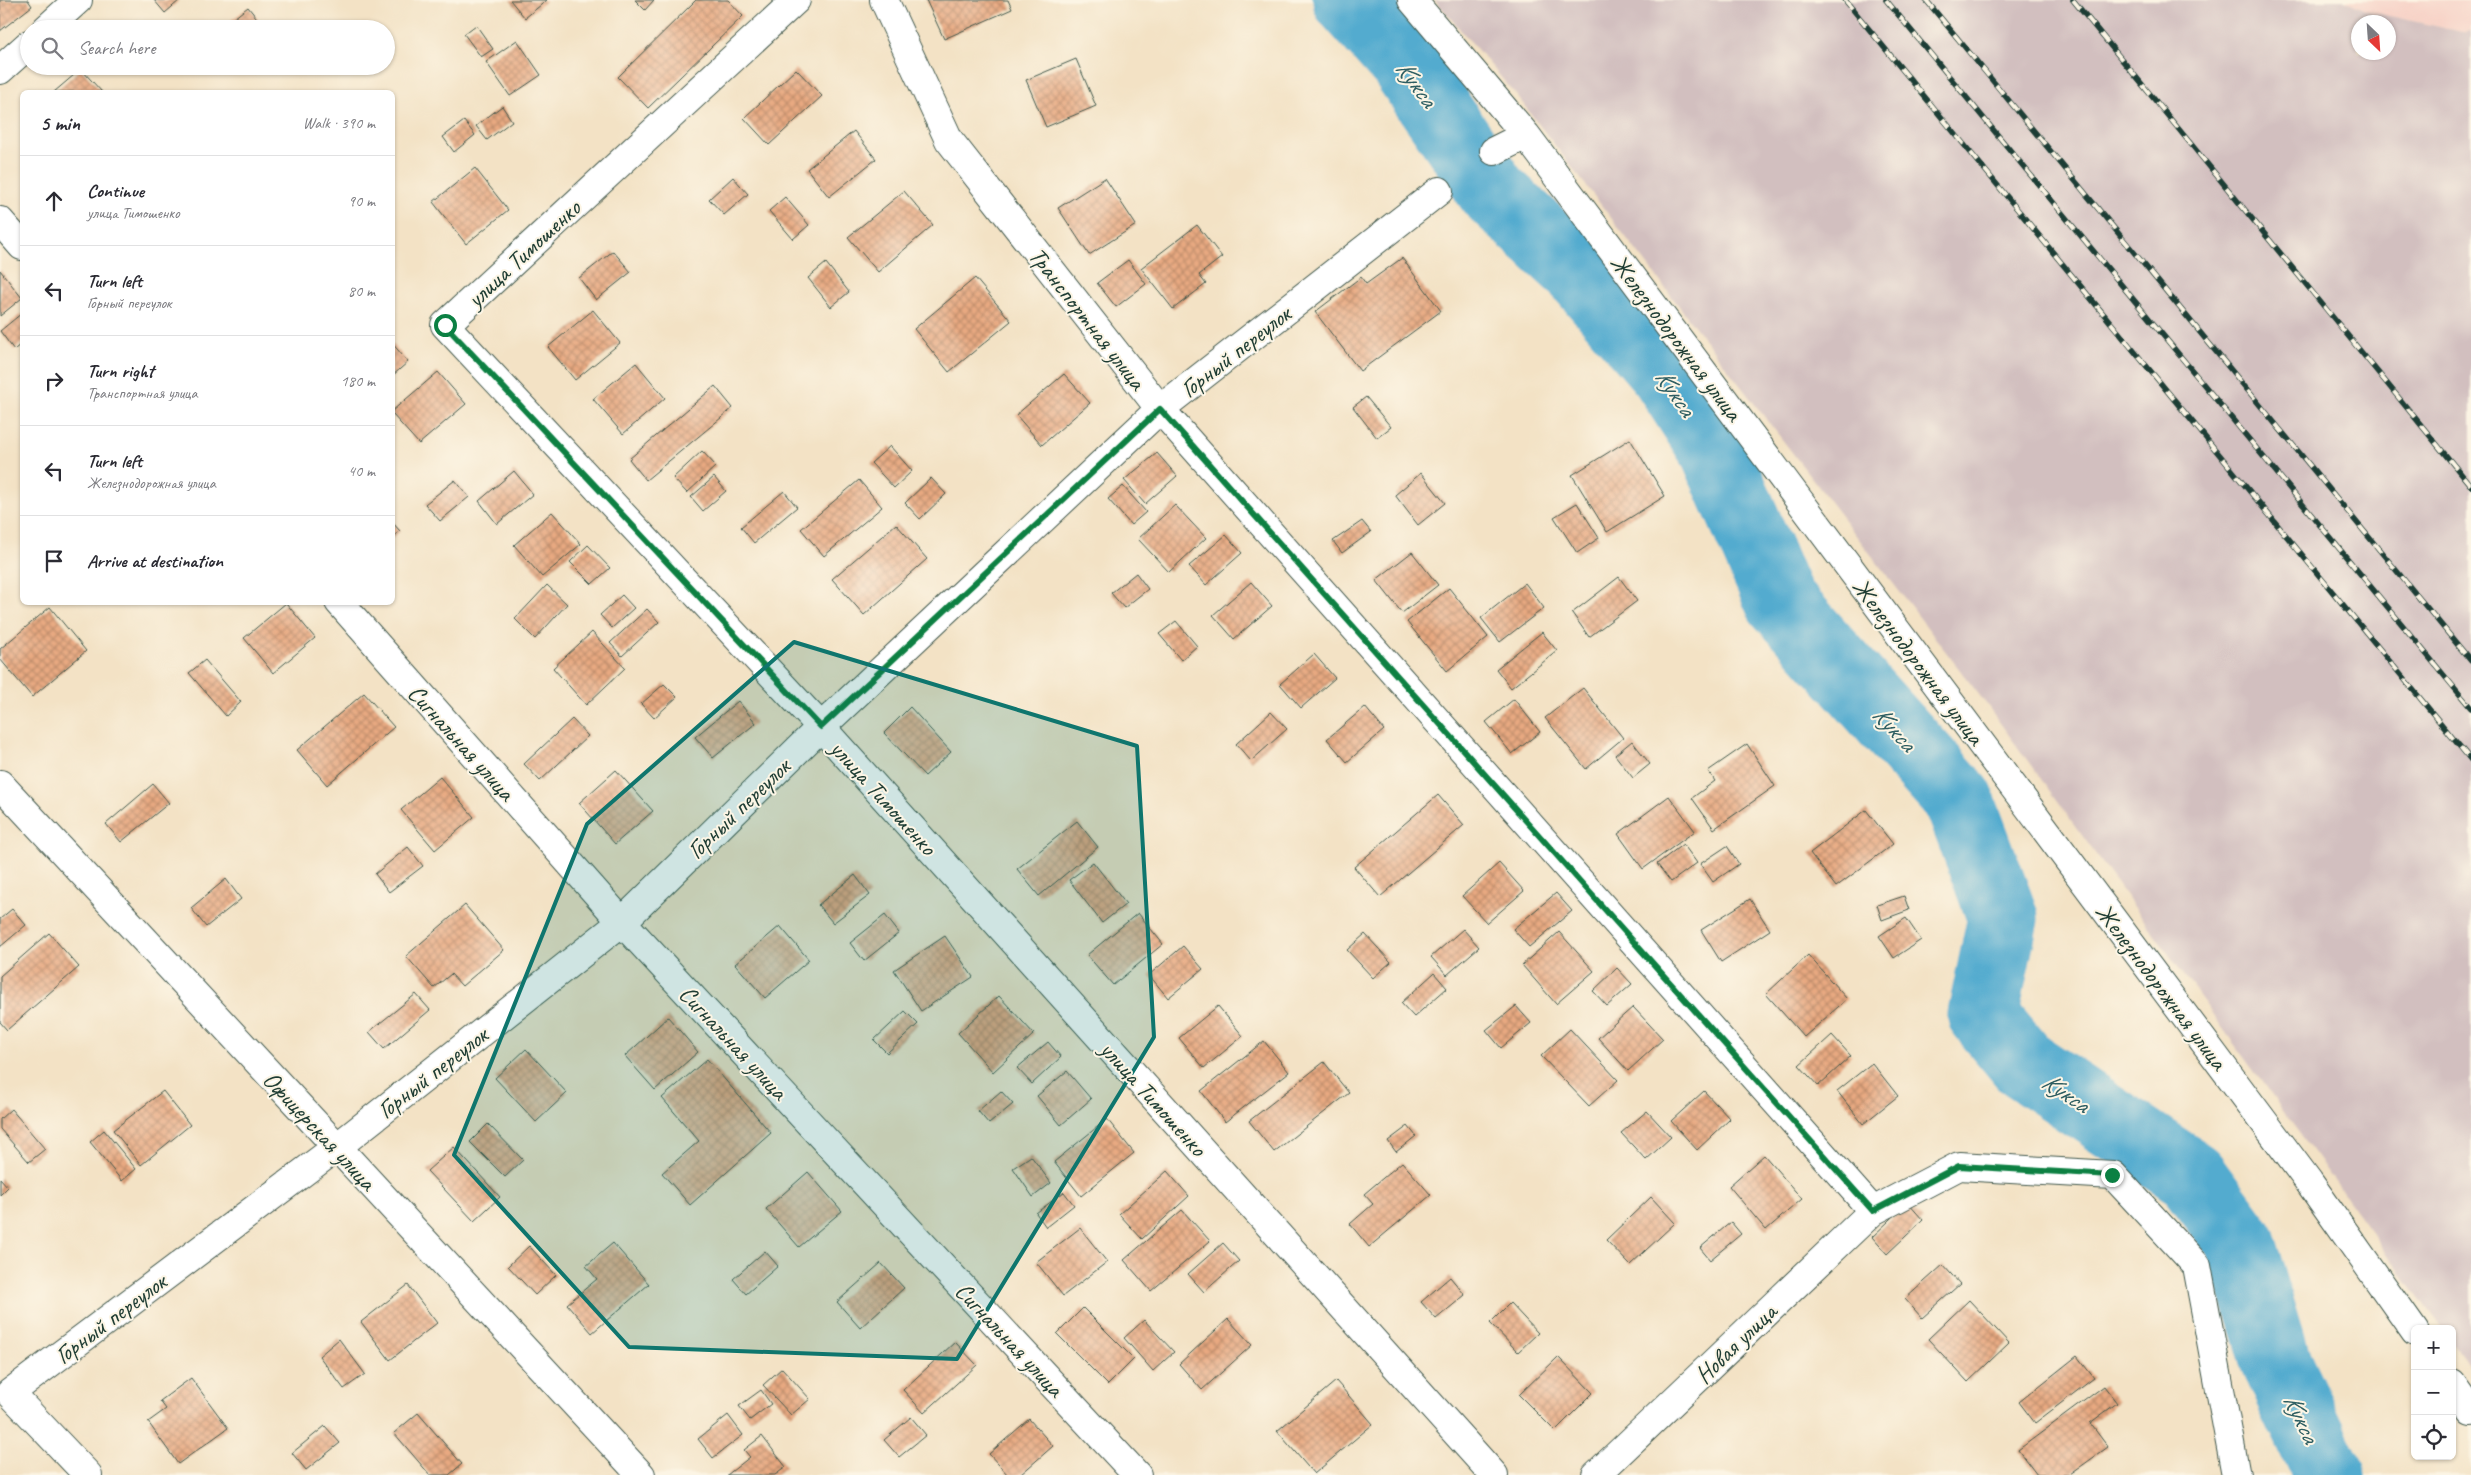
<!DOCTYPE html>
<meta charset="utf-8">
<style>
:root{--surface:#fff;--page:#f7f7f7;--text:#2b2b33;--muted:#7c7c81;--line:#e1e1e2}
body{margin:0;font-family:Caveat,sans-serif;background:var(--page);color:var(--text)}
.controls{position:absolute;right:15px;bottom:15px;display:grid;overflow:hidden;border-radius:8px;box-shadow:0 1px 4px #0004}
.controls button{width:45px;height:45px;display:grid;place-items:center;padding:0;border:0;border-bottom:1px solid var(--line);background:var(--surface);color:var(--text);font:25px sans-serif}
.compass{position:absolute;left:2351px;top:15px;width:45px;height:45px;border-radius:50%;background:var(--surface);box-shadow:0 1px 4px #0004;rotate:155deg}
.stop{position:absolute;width:15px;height:15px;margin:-11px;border:4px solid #0b8043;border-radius:50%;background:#fff}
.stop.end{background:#0b8043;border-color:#fff;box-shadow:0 1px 5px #0008}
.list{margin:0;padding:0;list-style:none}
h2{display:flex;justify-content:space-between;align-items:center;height:65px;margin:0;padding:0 20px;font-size:21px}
h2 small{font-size:16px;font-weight:400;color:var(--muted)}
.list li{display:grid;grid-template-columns:32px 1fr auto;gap:15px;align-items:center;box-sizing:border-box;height:90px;padding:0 20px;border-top:1px solid var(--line)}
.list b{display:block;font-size:19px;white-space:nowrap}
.list p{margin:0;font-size:16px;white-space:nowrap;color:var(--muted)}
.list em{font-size:16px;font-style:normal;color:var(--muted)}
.icon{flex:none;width:28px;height:28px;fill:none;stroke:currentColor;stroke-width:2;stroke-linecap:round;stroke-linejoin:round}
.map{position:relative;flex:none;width:2471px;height:1475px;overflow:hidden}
.search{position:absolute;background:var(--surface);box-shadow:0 1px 4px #0004;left:20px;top:20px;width:375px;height:55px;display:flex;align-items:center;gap:12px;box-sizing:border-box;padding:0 18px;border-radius:28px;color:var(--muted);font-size:19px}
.panel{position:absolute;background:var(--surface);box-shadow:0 1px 4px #0004;left:20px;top:90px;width:375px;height:515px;border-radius:8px}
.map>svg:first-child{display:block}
</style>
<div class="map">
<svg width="2471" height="1475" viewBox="0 0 2471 1475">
<defs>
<pattern id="building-cross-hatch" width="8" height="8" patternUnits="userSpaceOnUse" patternTransform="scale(1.25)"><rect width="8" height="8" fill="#e8a981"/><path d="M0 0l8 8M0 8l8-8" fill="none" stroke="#bb8b6a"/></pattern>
</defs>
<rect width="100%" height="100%" fill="#fcf5e5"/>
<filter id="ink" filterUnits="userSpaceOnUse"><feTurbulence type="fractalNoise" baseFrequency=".02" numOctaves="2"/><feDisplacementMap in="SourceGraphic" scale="10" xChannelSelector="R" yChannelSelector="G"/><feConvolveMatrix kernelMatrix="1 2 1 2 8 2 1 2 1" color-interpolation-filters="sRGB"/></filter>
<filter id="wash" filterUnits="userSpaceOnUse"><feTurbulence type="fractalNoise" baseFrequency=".0096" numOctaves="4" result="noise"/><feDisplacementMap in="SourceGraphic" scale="20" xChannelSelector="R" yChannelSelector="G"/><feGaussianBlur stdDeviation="1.12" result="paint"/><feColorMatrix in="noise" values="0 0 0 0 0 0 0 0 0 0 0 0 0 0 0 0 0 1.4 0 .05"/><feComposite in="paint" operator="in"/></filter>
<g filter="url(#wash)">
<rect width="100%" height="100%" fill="#f3e2c5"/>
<path fill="#f7d1c6" d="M 2345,0 L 2471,0 L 2471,30 L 2462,32 L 2367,11 Z"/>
<path fill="#d2bfbf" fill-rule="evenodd" d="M 1435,0 L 2345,0 L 2367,11 L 2462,32 L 2471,30 L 2471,1368 L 2452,1342 L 2452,1329 L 2442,1329 L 1987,705 L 1517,96 ZM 2358,22 L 2388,22 L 2388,52 L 2358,52 Z"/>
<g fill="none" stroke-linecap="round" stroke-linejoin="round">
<path stroke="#52abcf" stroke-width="71" d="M 1348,0 L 1404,63 L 1493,192 L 1575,268 L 1666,374 L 1714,449 L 1780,601 L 1959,800 L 2003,918 L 1983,1015 L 2024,1064 L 2192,1176 L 2239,1240 L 2277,1365 L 2329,1475"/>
</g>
<g id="blocks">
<path fill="url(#building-cross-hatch)" d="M 0,0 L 28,0 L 32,6 L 0,31 Z
M 154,0 L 180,0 L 165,13 Z
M 510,0 L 547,0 L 525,18 Z
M 635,0 L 654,0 L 645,10 Z
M 696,0 L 728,0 L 743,16 L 648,108 L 618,77 Z
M 926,0 L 1008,0 L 1012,9 L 944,39 Z
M 248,7 L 264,27 L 220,29 Z
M 476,25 L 493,49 L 481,57 L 464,34 Z
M 517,40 L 541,75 L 510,96 L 486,62 Z
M 1076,59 L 1096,106 L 1046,127 L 1026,80 Z
M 81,69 L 102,92 L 54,92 Z
M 796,69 L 822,96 L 769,145 L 744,118 Z
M 502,106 L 512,121 L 487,140 L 476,126 Z
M 464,121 L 475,135 L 454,152 L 443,137 Z
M 854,131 L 876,159 L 829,197 L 807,169 Z
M 475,168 L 508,210 L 466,244 L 433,202 Z
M 733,177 L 748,194 L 724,215 L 709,199 Z
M 1105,178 L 1136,225 L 1089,255 L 1058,208 Z
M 904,191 L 933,225 L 878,272 L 848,237 Z
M 785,197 L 809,225 L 793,239 L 769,211 Z
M 1197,225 L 1222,257 L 1199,275 L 1206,284 L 1173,309 L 1141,268 Z
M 613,251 L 631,272 L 596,300 L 579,278 Z
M 1402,258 L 1441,311 L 1360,371 L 1315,312 L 1361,277 L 1366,284 Z
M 1128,260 L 1146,284 L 1116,307 L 1097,283 Z
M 826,263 L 849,292 L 831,307 L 808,278 Z
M 0,270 L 22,298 L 0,316 Z
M 975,278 L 1011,321 L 949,372 L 914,329 Z
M 593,310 L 620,343 L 575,380 L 548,347 Z
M 22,313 L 22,343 L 14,350 L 0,331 Z
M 392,343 L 408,362 L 392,376 Z
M 636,363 L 665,398 L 623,434 L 593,399 Z
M 438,372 L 466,404 L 419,444 L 392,414 L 392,411 Z
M 1064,374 L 1090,403 L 1042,445 L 1016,415 Z
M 715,386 L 733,408 L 646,480 L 629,459 Z
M 1366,397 L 1391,427 L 1377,438 L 1353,407 Z
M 1630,439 L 1665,496 L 1607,532 L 1572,475 Z
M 890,446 L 912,471 L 894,488 L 871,463 Z
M 702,451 L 716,466 L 687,493 L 673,478 Z
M 1157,453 L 1177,476 L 1145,504 L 1124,480 Z
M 514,471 L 533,494 L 497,524 L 479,501 Z
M 1421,473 L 1445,503 L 1418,525 L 1395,495 Z
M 714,477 L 726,491 L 703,511 L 691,497 Z
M 931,478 L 946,494 L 920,519 L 905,503 Z
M 455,480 L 469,497 L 440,521 L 425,504 Z
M 859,480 L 882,507 L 824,556 L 801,529 Z
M 1123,486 L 1146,512 L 1131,525 L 1108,499 Z
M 784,491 L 797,507 L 754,543 L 741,527 Z
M 1577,503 L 1599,538 L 1577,553 L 1554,517 Z
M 1175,505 L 1206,538 L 1169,572 L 1138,539 Z
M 552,512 L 581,544 L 542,577 L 514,545 Z
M 1362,521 L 1371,532 L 1342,553 L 1333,541 Z
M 392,522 L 400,531 L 392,538 Z
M 896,524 L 927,559 L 864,615 L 832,579 Z
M 1226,535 L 1242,553 L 1206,585 L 1189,566 Z
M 588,545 L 610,568 L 592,584 L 570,562 Z
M 1412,552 L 1438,585 L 1402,613 L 1376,580 Z
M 1136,573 L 1148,589 L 1124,608 L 1111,593 Z
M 1619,577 L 1637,601 L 1589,637 L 1572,613 Z
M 1251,582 L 1272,606 L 1234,639 L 1213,615 Z
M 1525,583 L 1544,608 L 1500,642 L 1481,618 Z
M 547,585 L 567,604 L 535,639 L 515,619 Z
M 1449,588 L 1488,637 L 1447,671 L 1407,622 Z
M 622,595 L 634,608 L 612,628 L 600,615 Z
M 286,603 L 315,638 L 273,673 L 244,638 Z
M 50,607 L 86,651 L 32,697 L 0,659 L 0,649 Z
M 647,609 L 659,622 L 622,656 L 610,643 Z
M 1176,621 L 1197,646 L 1181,660 L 1159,634 Z
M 592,632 L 625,668 L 586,705 L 553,668 Z
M 1542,632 L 1557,651 L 1511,688 L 1496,669 Z
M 1314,654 L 1335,678 L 1301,708 L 1280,684 Z
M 205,660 L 241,702 L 226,716 L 189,673 Z
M 664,684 L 677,697 L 654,718 L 641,704 Z
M 1583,688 L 1623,738 L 1586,769 L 1545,718 Z
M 364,693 L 394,727 L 327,785 L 297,750 Z
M 1514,699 L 1540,732 L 1512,754 L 1486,722 Z
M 738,701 L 756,723 L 713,758 L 695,737 Z
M 910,707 L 951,752 L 925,776 L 884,733 Z
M 1365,707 L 1384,730 L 1347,762 L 1327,739 Z
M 1271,712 L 1287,729 L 1251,761 L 1236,744 Z
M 572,719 L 588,736 L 540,781 L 524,764 Z
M 1632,741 L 1650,764 L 1633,778 L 1615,755 Z
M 1747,744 L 1775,786 L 1714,829 L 1692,798 L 1715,781 L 1708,771 Z
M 616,770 L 653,811 L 615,844 L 579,803 Z
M 440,777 L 474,817 L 435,850 L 401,810 Z
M 153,784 L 169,803 L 121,842 L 106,824 Z
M 1438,795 L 1464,825 L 1380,897 L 1354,867 Z
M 1669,796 L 1695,831 L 1643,869 L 1618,834 Z
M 1866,810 L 1893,844 L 1836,887 L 1810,853 Z
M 1077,821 L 1098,847 L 1039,896 L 1017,869 Z
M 1683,844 L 1697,863 L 1671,882 L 1657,864 Z
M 1727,846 L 1739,864 L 1713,882 L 1700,864 Z
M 408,847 L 423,866 L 389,892 L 375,874 Z
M 1093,862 L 1126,904 L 1102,923 L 1069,880 Z
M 1499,863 L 1524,891 L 1487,923 L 1462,896 Z
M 855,875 L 870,895 L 833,923 L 818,905 Z
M 226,879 L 241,899 L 206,927 L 191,908 Z
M 1556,893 L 1572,911 L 1529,947 L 1513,929 Z
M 1904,896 L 1909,910 L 1882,920 L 1877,905 Z
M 1750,899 L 1770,930 L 1721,962 L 1701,930 Z
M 465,905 L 504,950 L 462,986 L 451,974 L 434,988 L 406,956 Z
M 12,909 L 26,925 L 0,947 L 0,919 Z
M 1138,913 L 1163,944 L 1113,985 L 1087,955 Z
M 885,915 L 899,933 L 864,961 L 850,943 Z
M 1906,918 L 1921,940 L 1894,958 L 1879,936 Z
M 780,926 L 809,960 L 765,998 L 735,964 Z
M 1463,929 L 1479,947 L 1447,975 L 1431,957 Z
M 1559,932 L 1594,971 L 1556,1004 L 1522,965 Z
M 49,933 L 79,967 L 7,1030 L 0,1022 L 0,976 Z
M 1365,934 L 1391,962 L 1373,978 L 1347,950 Z
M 945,936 L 973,977 L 921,1011 L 894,970 Z
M 1183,946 L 1203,969 L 1168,998 L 1149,975 Z
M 1808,955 L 1847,999 L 1804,1037 L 1766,994 Z
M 1617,968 L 1632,984 L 1607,1006 L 1593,991 Z
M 1434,973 L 1447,988 L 1414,1017 L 1401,1003 Z
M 416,994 L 430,1010 L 384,1049 L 369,1032 Z
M 999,996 L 1034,1034 L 993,1072 L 958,1033 Z
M 1218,1006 L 1243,1036 L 1204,1068 L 1179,1038 Z
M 1516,1006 L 1531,1023 L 1501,1048 L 1486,1030 Z
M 1633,1007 L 1663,1039 L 1628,1071 L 1598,1038 Z
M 905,1011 L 918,1024 L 887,1053 L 874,1040 Z
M 668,1017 L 698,1052 L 655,1090 L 625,1056 Z
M 1570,1029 L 1618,1080 L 1589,1106 L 1541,1056 Z
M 1832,1035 L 1851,1056 L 1818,1086 L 1799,1065 Z
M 1264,1041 L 1289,1072 L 1225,1122 L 1201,1091 Z
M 1048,1042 L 1061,1057 L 1032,1084 L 1017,1068 Z
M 526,1049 L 567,1093 L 536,1122 L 495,1078 Z
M 707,1059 L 771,1133 L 690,1205 L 662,1173 L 699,1141 L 662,1098 Z
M 1324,1062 L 1349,1093 L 1274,1152 L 1249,1121 Z
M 1872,1063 L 1898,1096 L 1863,1124 L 1837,1091 Z
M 1067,1071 L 1091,1099 L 1061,1125 L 1037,1096 Z
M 163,1091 L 190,1125 L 141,1165 L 113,1130 Z
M 1001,1091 L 1013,1104 L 989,1124 L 978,1111 Z
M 1704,1091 L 1730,1119 L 1697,1150 L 1671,1121 Z
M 11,1109 L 45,1149 L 29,1162 L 0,1129 L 0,1119 Z
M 1647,1111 L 1671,1137 L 1646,1160 L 1621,1133 Z
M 1107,1119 L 1134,1153 L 1081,1196 L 1054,1162 Z
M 488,1124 L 523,1160 L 505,1177 L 470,1142 Z
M 1408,1126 L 1416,1136 L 1396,1152 L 1388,1141 Z
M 104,1130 L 136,1169 L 122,1181 L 90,1142 Z
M 454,1147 L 500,1197 L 474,1221 L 427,1171 Z
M 1764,1155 L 1802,1199 L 1766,1230 L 1729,1186 Z
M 1031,1156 L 1051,1183 L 1033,1197 L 1013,1168 Z
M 1402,1162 L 1431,1195 L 1369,1247 L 1350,1224 L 1373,1204 L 1364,1194 Z
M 1167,1171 L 1189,1196 L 1142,1239 L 1119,1214 Z
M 808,1172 L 842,1211 L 799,1247 L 766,1209 Z
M 0,1178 L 8,1187 L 0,1195 Z
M 1064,1192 L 1074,1205 L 1046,1227 L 1036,1213 Z
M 1651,1197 L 1675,1223 L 1630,1265 L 1606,1240 Z
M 1908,1203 L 1923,1220 L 1887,1254 L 1872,1237 Z
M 1182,1210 L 1210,1241 L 1151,1291 L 1124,1260 Z
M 1731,1222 L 1741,1234 L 1710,1260 L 1700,1248 Z
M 1080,1228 L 1107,1262 L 1063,1296 L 1036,1262 Z
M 613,1243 L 649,1284 L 592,1333 L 567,1304 L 597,1279 L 586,1266 Z
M 1223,1243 L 1239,1261 L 1204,1292 L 1188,1274 Z
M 529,1246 L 556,1275 L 535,1295 L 508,1266 Z
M 765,1251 L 778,1266 L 746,1294 L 733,1279 Z
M 881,1263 L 904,1288 L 860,1328 L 837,1302 Z
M 1943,1265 L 1960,1284 L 1922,1318 L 1905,1299 Z
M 1450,1277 L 1465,1295 L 1436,1319 L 1421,1302 Z
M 408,1285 L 437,1323 L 390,1360 L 361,1322 Z
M 1969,1300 L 2009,1343 L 1968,1382 L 1928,1339 Z
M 1510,1303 L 1538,1333 L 1518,1352 L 1490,1323 Z
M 1083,1308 L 1134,1359 L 1108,1385 L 1057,1334 Z
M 1228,1319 L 1252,1345 L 1202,1390 L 1179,1364 Z
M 1144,1320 L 1174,1352 L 1153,1371 L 1124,1338 Z
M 339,1339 L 365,1374 L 344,1389 L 319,1356 Z
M 955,1342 L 977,1365 L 924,1413 L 903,1390 Z
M 2077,1356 L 2094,1378 L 2035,1423 L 2019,1402 Z
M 1558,1357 L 1593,1393 L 1555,1431 L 1519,1395 Z
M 782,1368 L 810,1399 L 791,1415 L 763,1385 Z
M 191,1378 L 228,1428 L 178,1464 L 148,1422 L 166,1409 L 160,1401 Z
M 1336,1381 L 1373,1424 L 1314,1474 L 1277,1431 Z
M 2104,1386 L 2117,1403 L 2090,1423 L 2108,1447 L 2069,1475 L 2037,1475 L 2018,1450 Z
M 761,1390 L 771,1404 L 750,1420 L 739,1406 Z
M 418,1413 L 462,1464 L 449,1475 L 430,1475 L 394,1433 Z
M 728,1415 L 743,1435 L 713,1458 L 698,1439 Z
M 911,1417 L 926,1435 L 899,1457 L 884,1440 Z
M 1029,1419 L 1053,1446 L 1020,1475 L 1008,1475 L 989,1454 Z
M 325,1426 L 340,1443 L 306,1470 L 292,1453 Z
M 762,1436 L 786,1467 L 775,1475 L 727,1475 L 750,1457 L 744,1450 Z"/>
</g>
</g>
<g filter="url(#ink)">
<use href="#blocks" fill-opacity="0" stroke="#3f564a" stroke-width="1"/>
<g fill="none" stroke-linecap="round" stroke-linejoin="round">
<g stroke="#3f564a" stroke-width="30">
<path id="street" d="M 796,0 L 445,325 L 821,727 L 1494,1475
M 884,0 L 949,140 L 1160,409 L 1873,1211
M 1412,0 L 1526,135 L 2309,1182 L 2415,1332
M 46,29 L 78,0
M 0,70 L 29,44
M 1494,151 L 1526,135
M 0,221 L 22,246
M 339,602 L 622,922 L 1137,1475
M 2452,1384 L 2471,1411
M 641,1475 L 337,1147 L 622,922 L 821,727 L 1160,409 L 1439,191
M 1596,1475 L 1873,1211 L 1959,1166 L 2113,1175 L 2197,1266 L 2236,1475"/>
</g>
<g stroke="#3f564a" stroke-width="30">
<path id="secondary" d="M 0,784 L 337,1147 L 10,1393 L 88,1475"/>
</g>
<use href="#street" stroke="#fff" stroke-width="28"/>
<use href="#secondary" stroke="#fff" stroke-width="28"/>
<g stroke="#1f3d34" stroke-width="5.5">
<path id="rail" d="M 1845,0 L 2471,760
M 1886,0 L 2471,708
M 1926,0 L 2471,661
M 2073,0 L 2471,486"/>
</g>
<use href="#rail" stroke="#fcf5e5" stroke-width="4" stroke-dasharray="11" stroke-linecap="butt"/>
</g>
</g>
<g fill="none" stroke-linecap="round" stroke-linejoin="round" filter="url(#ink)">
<path stroke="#0b8043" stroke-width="6" d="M 445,325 L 821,727 L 1160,409 L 1873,1211 L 1959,1166 L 2112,1175"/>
</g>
<path fill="#0f766e" fill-opacity="0.2" stroke="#0f766e" stroke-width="4" stroke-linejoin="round" d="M 794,642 L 1137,746 L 1154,1037 L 957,1359 L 629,1347 L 454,1155 L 587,824 Z"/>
<g text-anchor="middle" stroke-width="4" stroke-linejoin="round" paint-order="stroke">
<g font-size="25" fill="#1f3d34" stroke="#fcf5e5">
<text transform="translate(523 253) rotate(-43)" y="9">улица Тимошенко</text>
<text transform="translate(1088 318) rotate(52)" y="9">Транспортная улица</text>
<text transform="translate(1677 337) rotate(53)" y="9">Железнодорожная улица</text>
<text transform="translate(1235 351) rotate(-38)" y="9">Горный переулок</text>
<text transform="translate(1919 661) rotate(53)" y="9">Железнодорожная улица</text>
<text transform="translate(462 742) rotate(48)" y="9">Сигнальная улица</text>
<text transform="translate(884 797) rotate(48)" y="9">улица Тимошенко</text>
<text transform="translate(738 808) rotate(-44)" y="9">Горный переулок</text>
<text transform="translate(2162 986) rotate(53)" y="9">Железнодорожная улица</text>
<text transform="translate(734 1042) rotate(47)" y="9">Сигнальная улица</text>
<text transform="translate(432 1072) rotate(-38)" y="9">Горный переулок</text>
<text transform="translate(1154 1098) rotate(48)" y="9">улица Тимошенко</text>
<text transform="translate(320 1130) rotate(47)" y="9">Офицерская улица</text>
<text transform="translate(110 1318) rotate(-37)" y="9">Горный переулок</text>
<text transform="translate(1010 1339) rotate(47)" y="9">Сигнальная улица</text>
<text transform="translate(1735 1343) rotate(-44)" y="9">Новая улица</text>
</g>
<g font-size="26" font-style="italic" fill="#2e5e62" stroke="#fcf5e5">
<text transform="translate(1417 83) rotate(54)" y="9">Кукса</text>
<text transform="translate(1676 392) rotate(56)" y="9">Кукса</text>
<text transform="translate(1895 728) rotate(48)" y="9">Кукса</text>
<text transform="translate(2066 1092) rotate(34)" y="9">Кукса</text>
<text transform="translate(2302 1418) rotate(65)" y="9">Кукса</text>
</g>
</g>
</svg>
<div class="controls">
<button>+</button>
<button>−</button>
<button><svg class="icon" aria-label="locate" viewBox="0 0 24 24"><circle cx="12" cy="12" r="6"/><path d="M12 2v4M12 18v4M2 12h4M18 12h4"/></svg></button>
</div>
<svg class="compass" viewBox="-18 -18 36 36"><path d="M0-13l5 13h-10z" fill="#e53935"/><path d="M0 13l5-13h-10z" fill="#7c7c81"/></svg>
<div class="stop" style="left:445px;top:325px"></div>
<div class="stop end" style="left:2112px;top:1175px"></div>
<div class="search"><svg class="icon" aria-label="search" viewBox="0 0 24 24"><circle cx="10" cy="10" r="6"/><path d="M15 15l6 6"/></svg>Search here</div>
<section class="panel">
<h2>5 min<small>Walk · 390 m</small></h2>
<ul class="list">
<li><svg class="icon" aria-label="ahead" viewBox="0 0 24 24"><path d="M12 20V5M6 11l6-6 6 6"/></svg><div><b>Continue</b><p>улица Тимошенко</p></div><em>90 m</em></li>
<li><svg class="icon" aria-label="left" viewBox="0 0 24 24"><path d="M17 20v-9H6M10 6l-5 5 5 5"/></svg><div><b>Turn left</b><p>Горный переулок</p></div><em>80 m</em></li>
<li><svg class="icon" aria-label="right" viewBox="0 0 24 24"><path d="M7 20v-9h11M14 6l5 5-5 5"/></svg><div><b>Turn right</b><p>Транспортная улица</p></div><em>180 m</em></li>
<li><svg class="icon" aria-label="left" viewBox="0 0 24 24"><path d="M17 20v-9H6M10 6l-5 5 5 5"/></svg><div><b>Turn left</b><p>Железнодорожная улица</p></div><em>40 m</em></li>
<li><svg class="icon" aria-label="arrive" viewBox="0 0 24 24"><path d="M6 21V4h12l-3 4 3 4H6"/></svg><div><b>Arrive at destination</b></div></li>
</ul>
</section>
</div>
